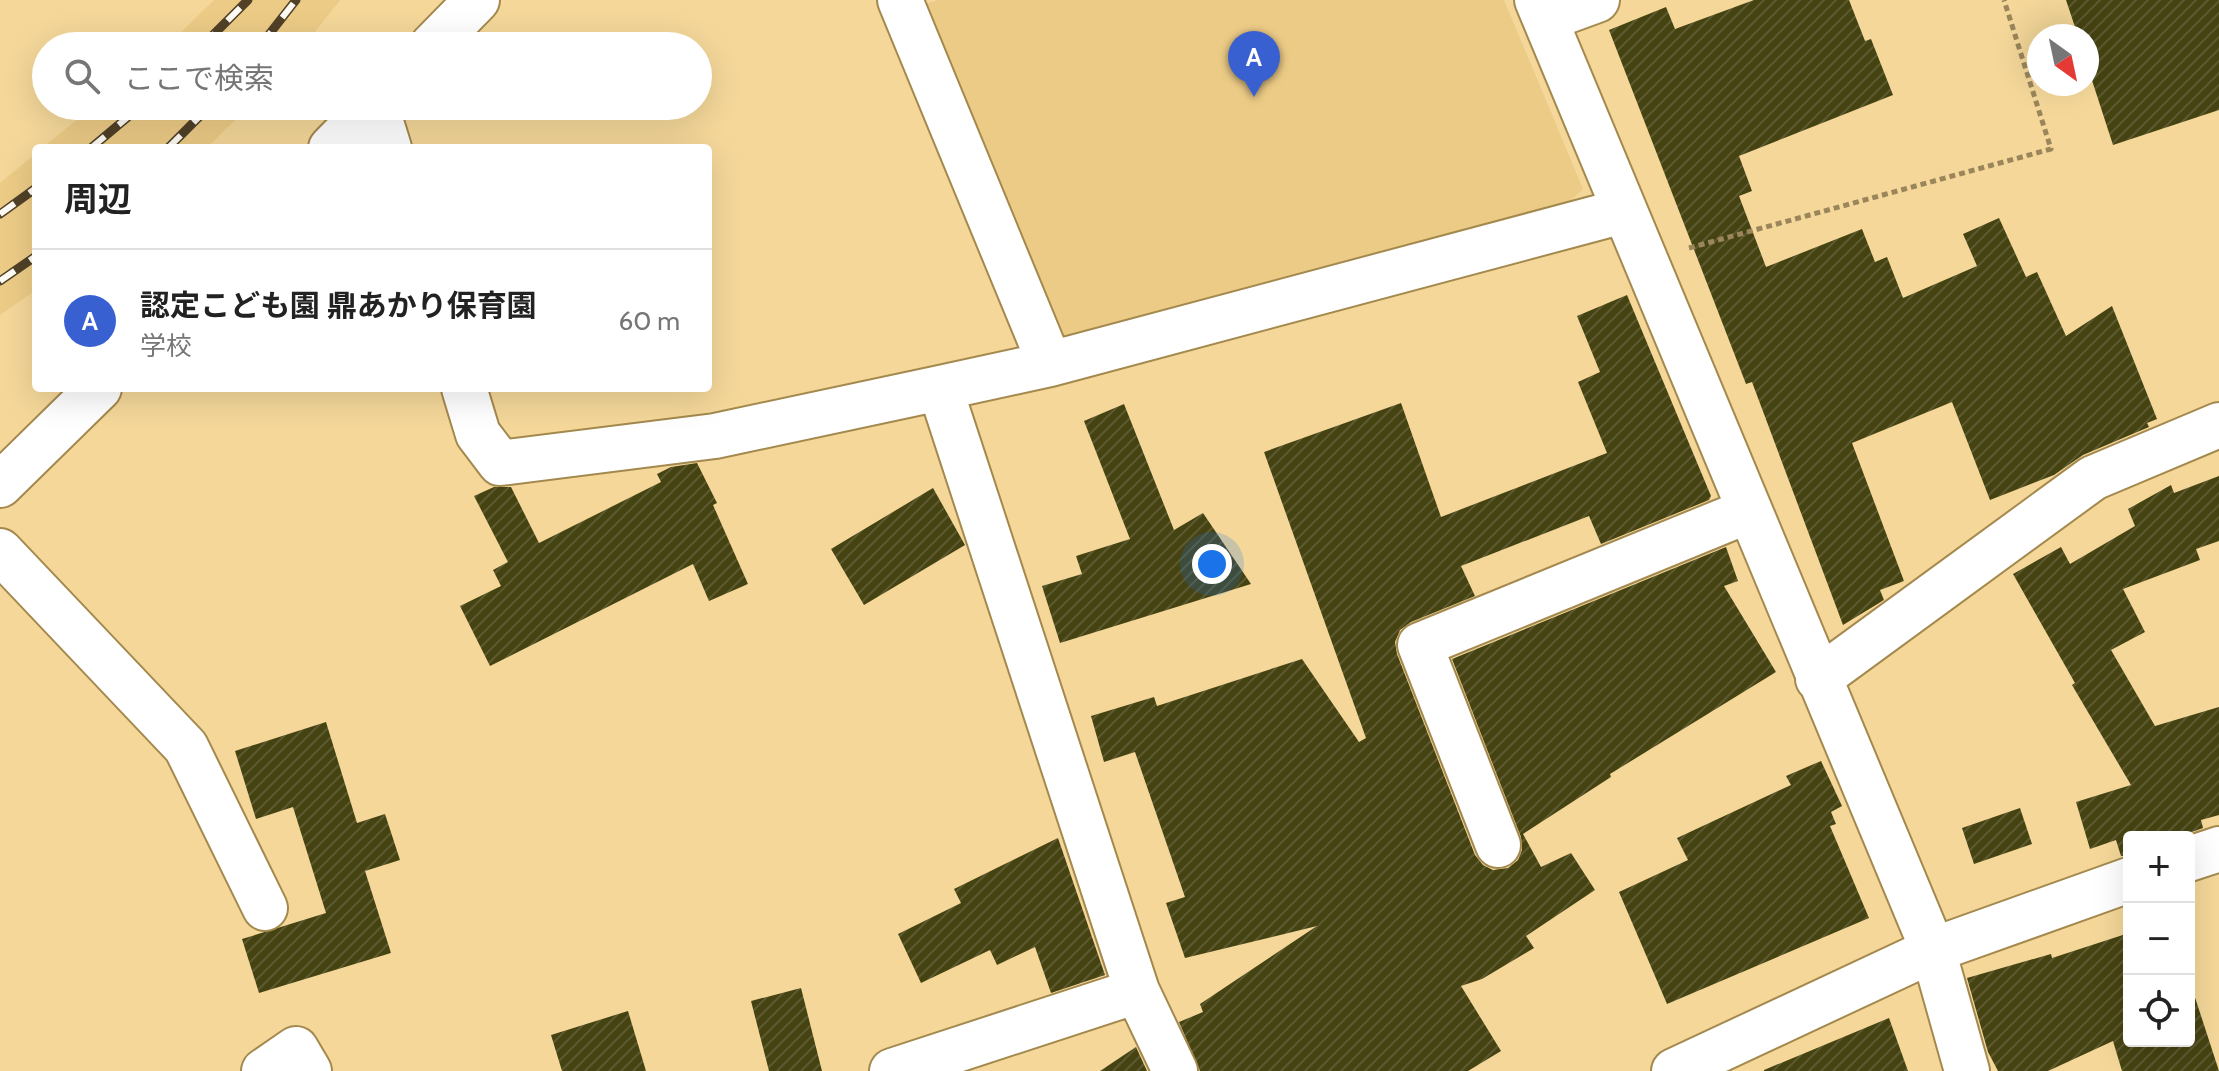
<!DOCTYPE html>
<html lang="ja">
<meta charset="utf-8">
<style>
:root{--surface:#fff;--page:#f6f6f6;--text:#222;--muted:#767676;--line:#e0e0e0;--accent:#3860d0}
body{margin:0;font-family:Cabin,"Noto Sans JP",sans-serif;background:var(--page);color:var(--text)}
.controls{position:absolute;right:24px;bottom:24px;display:grid;overflow:hidden;border-radius:8px;box-shadow:0 8px 32px #0002}
.controls button{width:72px;height:72px;display:grid;place-items:center;padding:0;border:0;border-bottom:2px solid var(--line);background:var(--surface);color:var(--text);font:40px sans-serif}
.compass{position:absolute;left:2027px;top:24px;width:72px;height:72px;border-radius:50%;background:var(--surface);box-shadow:0 8px 32px #0002;rotate:147deg}
.you{position:absolute;left:1212px;top:564px;width:28px;height:28px;margin:-20px;border:6px solid #fff;border-radius:50%;background:#1a73e8;box-shadow:0 0 0 12px #1a73e833}
.badge{display:grid;place-items:center;width:52px;height:52px;border-radius:50%;background:var(--accent);color:#fff;font-size:26px;font-weight:700}
.pin{position:absolute;translate:-50% -66px;filter:drop-shadow(0 2px 4px #0008)}
.pin::after{content:'';position:absolute;top:42px;width:28px;height:24px;background:inherit;clip-path:polygon(0 0,100% 0,50% 100%)}
.list{margin:0;padding:0;list-style:none}
h2{display:flex;justify-content:space-between;align-items:center;height:104px;margin:0;padding:0 32px;font-size:34px}
h2 small{font-size:26px;font-weight:400;color:var(--muted)}
.list li{display:grid;grid-template-columns:52px 1fr auto;gap:24px;align-items:center;box-sizing:border-box;height:144px;padding:0 32px;border-top:2px solid var(--line)}
.list b{display:block;font-size:30px;white-space:nowrap}
.list p{margin:0;font-size:26px;white-space:nowrap;color:var(--muted)}
.list em{font-size:26px;font-style:normal;color:var(--muted)}
.icon{flex:none;width:44px;height:44px;fill:none;stroke:currentColor;stroke-width:2;stroke-linecap:round;stroke-linejoin:round}
.map{position:relative;flex:none;width:2219px;height:1071px;overflow:hidden}
.search{position:absolute;background:var(--surface);box-shadow:0 8px 32px #0002;left:32px;top:32px;width:680px;height:88px;display:flex;align-items:center;gap:20px;box-sizing:border-box;padding:0 28px;border-radius:44px;color:var(--muted);font-size:30px}
.panel{position:absolute;background:var(--surface);box-shadow:0 8px 32px #0002;left:32px;top:144px;width:680px;height:248px;border-radius:8px}
.map>svg:first-child{display:block}
</style>
<div class="map">
<svg width="2219" height="1071" viewBox="0 0 2219 1071">
<defs>
<pattern id="building-hatch" width="6" height="6" patternUnits="userSpaceOnUse" patternTransform="scale(2)"><rect width="6" height="6" fill="#464312"/><path d="M-1 1l2-2M0 6l6-6M5 7l2-2" fill="none" stroke="#5d5a32"/></pattern>
</defs>
<rect width="100%" height="100%" fill="#f4d799"/>
<path fill="#eccb86" d="M 214,0 L 340,0 L 304,46 L 167,46 Z
M 938,0 L 1504,0 L 1583,189 L 1567,204 L 1064,340 L 926,4 Z
M 94,106 L 249,106 L 207,148 L 42,148 Z
M 36,153 L 36,290 L 0,315 L 0,183 Z"/>
<path fill="url(#building-hatch)" d="M 1754,0 L 1849,0 L 1865,41 L 1871,39 L 1893,95 L 1739,156 L 1752,191 L 1739,196 L 1766,267 L 1862,229 L 1875,262 L 1887,257 L 1903,298 L 1977,266 L 1963,234 L 1999,218 L 2026,277 L 2037,272 L 2066,336 L 2112,306 L 2157,419 L 2147,423 L 2149,427 L 2083,455 L 2054,475 L 1990,500 L 1952,402 L 1852,443 L 1904,581 L 1880,590 L 1884,600 L 1843,625 L 1752,382 L 1746,384 L 1609,30 L 1666,7 L 1675,29 Z
M 2066,0 L 2219,0 L 2219,110 L 2113,145 L 2087,65 L 2087,36 L 2078,36 Z
M 1627,295 L 1711,496 L 1709,500 L 1601,544 L 1589,516 L 1461,566 L 1475,596 L 1411,622 L 1400,630 L 1395,642 L 1397,654 L 1475,855 L 1483,865 L 1493,870 L 1508,868 L 1518,860 L 1522,850 L 1521,837 L 1452,659 L 1726,547 L 1738,581 L 1724,586 L 1776,672 L 1610,774 L 1611,777 L 1523,834 L 1541,867 L 1571,853 L 1595,890 L 1526,936 L 1534,948 L 1482,979 L 1461,986 L 1501,1051 L 1468,1071 L 1200,1071 L 1179,1022 L 1203,1012 L 1200,1004 L 1317,926 L 1185,958 L 1166,903 L 1185,897 L 1135,752 L 1104,762 L 1091,716 L 1154,697 L 1157,706 L 1302,659 L 1359,742 L 1366,738 L 1264,452 L 1401,403 L 1441,517 L 1607,453 L 1578,382 L 1600,372 L 1577,316 Z
M 1124,404 L 1174,530 L 1203,513 L 1251,584 L 1060,643 L 1042,586 L 1082,574 L 1076,556 L 1130,539 L 1084,421 Z
M 697,463 L 717,503 L 713,505 L 748,584 L 709,601 L 693,564 L 490,666 L 460,606 L 501,586 L 493,570 L 508,562 L 474,496 L 494,487 L 511,487 L 539,543 L 661,482 L 657,474 L 671,467 Z
M 2219,476 L 2219,541 L 2196,549 L 2200,560 L 2123,589 L 2145,632 L 2111,650 L 2155,726 L 2219,707 L 2219,815 L 2201,820 L 2203,828 L 2178,837 L 2129,837 L 2129,856 L 2121,856 L 2116,840 L 2090,849 L 2076,802 L 2131,785 L 2072,685 L 2075,683 L 2013,574 L 2061,547 L 2070,564 L 2135,526 L 2128,509 L 2171,485 L 2174,493 Z
M 933,488 L 965,545 L 864,605 L 831,549 Z
M 326,722 L 357,823 L 385,814 L 400,860 L 365,871 L 391,953 L 259,993 L 242,939 L 326,913 L 293,807 L 256,819 L 235,751 Z
M 1821,761 L 1842,806 L 1831,812 L 1836,824 L 1830,826 L 1869,918 L 1667,1004 L 1619,892 L 1688,860 L 1677,838 L 1791,785 L 1786,776 Z
M 2020,808 L 2032,844 L 1974,864 L 1962,828 Z
M 1058,838 L 1105,975 L 1051,993 L 1035,947 L 997,965 L 990,950 L 921,983 L 898,934 L 961,903 L 954,889 Z
M 2129,933 L 2129,1041 L 2189,1041 L 2189,979 L 2219,1071 L 2122,1071 L 2113,1041 L 2048,1071 L 1998,1071 L 1988,1052 L 1967,978 L 2051,954 L 2052,958 Z
M 801,988 L 822,1071 L 769,1071 L 751,1001 Z
M 628,1011 L 646,1071 L 562,1071 L 551,1035 Z
M 1889,1018 L 1908,1071 L 1764,1071 L 1764,1070 Z
M 1136,1047 L 1147,1071 L 1100,1071 Z"/>
<g fill="none" stroke-linecap="round" stroke-linejoin="round">
<g stroke="#a4894e" stroke-width="48">
<path id="minor" d="M 900,0 L 1050,364
M 1537,0 L 1933,950 L 1967,1071
M 1545,19 L 1597,0
M 432,46 L 477,0
M 376,106 L 389,148
M 331,148 L 372,106
M 464,388 L 478,434 L 500,463 L 715,436 L 940,388
M 0,485 L 99,388
M 0,551 L 186,747 L 265,908
M 1818,679 L 2093,478 L 2219,425
M 1498,845 L 1420,645 L 1748,511
M 2189,859 L 2219,849
M 264,1071 L 296,1049 L 309,1071
M 892,1071 L 1137,991
M 1175,1071 L 1137,991 L 940,388 L 1050,364 L 1623,211
M 1674,1071 L 1933,950 L 2129,880"/>
</g>
<path stroke="#9b865b" stroke-width="5" stroke-dasharray="6 4" stroke-linecap="butt" d="M 1689,248 L 2051,149 L 2004,0"/>
<use href="#minor" stroke="#fff" stroke-width="44"/>
<g stroke="#504127" stroke-width="9">
<path id="rail" d="M 202,46 L 248,0
M 260,46 L 296,0
M 91,148 L 141,106
M 168,148 L 210,106
M 0,214 L 36,188
M 0,281 L 36,256"/>
</g>
<use href="#rail" stroke="#fefbf5" stroke-width="6" stroke-dasharray="18" stroke-linecap="butt"/>
</g>
</svg>
<div class="controls">
<button>+</button>
<button>−</button>
<button><svg class="icon" aria-label="locate" viewBox="0 0 24 24"><circle cx="12" cy="12" r="6"/><path d="M12 2v4M12 18v4M2 12h4M18 12h4"/></svg></button>
</div>
<svg class="compass" viewBox="-18 -18 36 36"><path d="M0-13l5 13h-10z" fill="#e53935"/><path d="M0 13l5-13h-10z" fill="#767676"/></svg>
<div class="you"></div>
<div class="pin badge" style="left:1254px;top:97px">A</div>
<div class="search"><svg class="icon" aria-label="search" viewBox="0 0 24 24"><circle cx="10" cy="10" r="6"/><path d="M15 15l6 6"/></svg>ここで検索</div>
<section class="panel">
<h2>周辺<small></small></h2>
<ul class="list">
<li><span class="badge">A</span><div><b>認定こども園 鼎あかり保育園</b><p>学校</p></div><em>60 m</em></li>
</ul>
</section>
</div>
